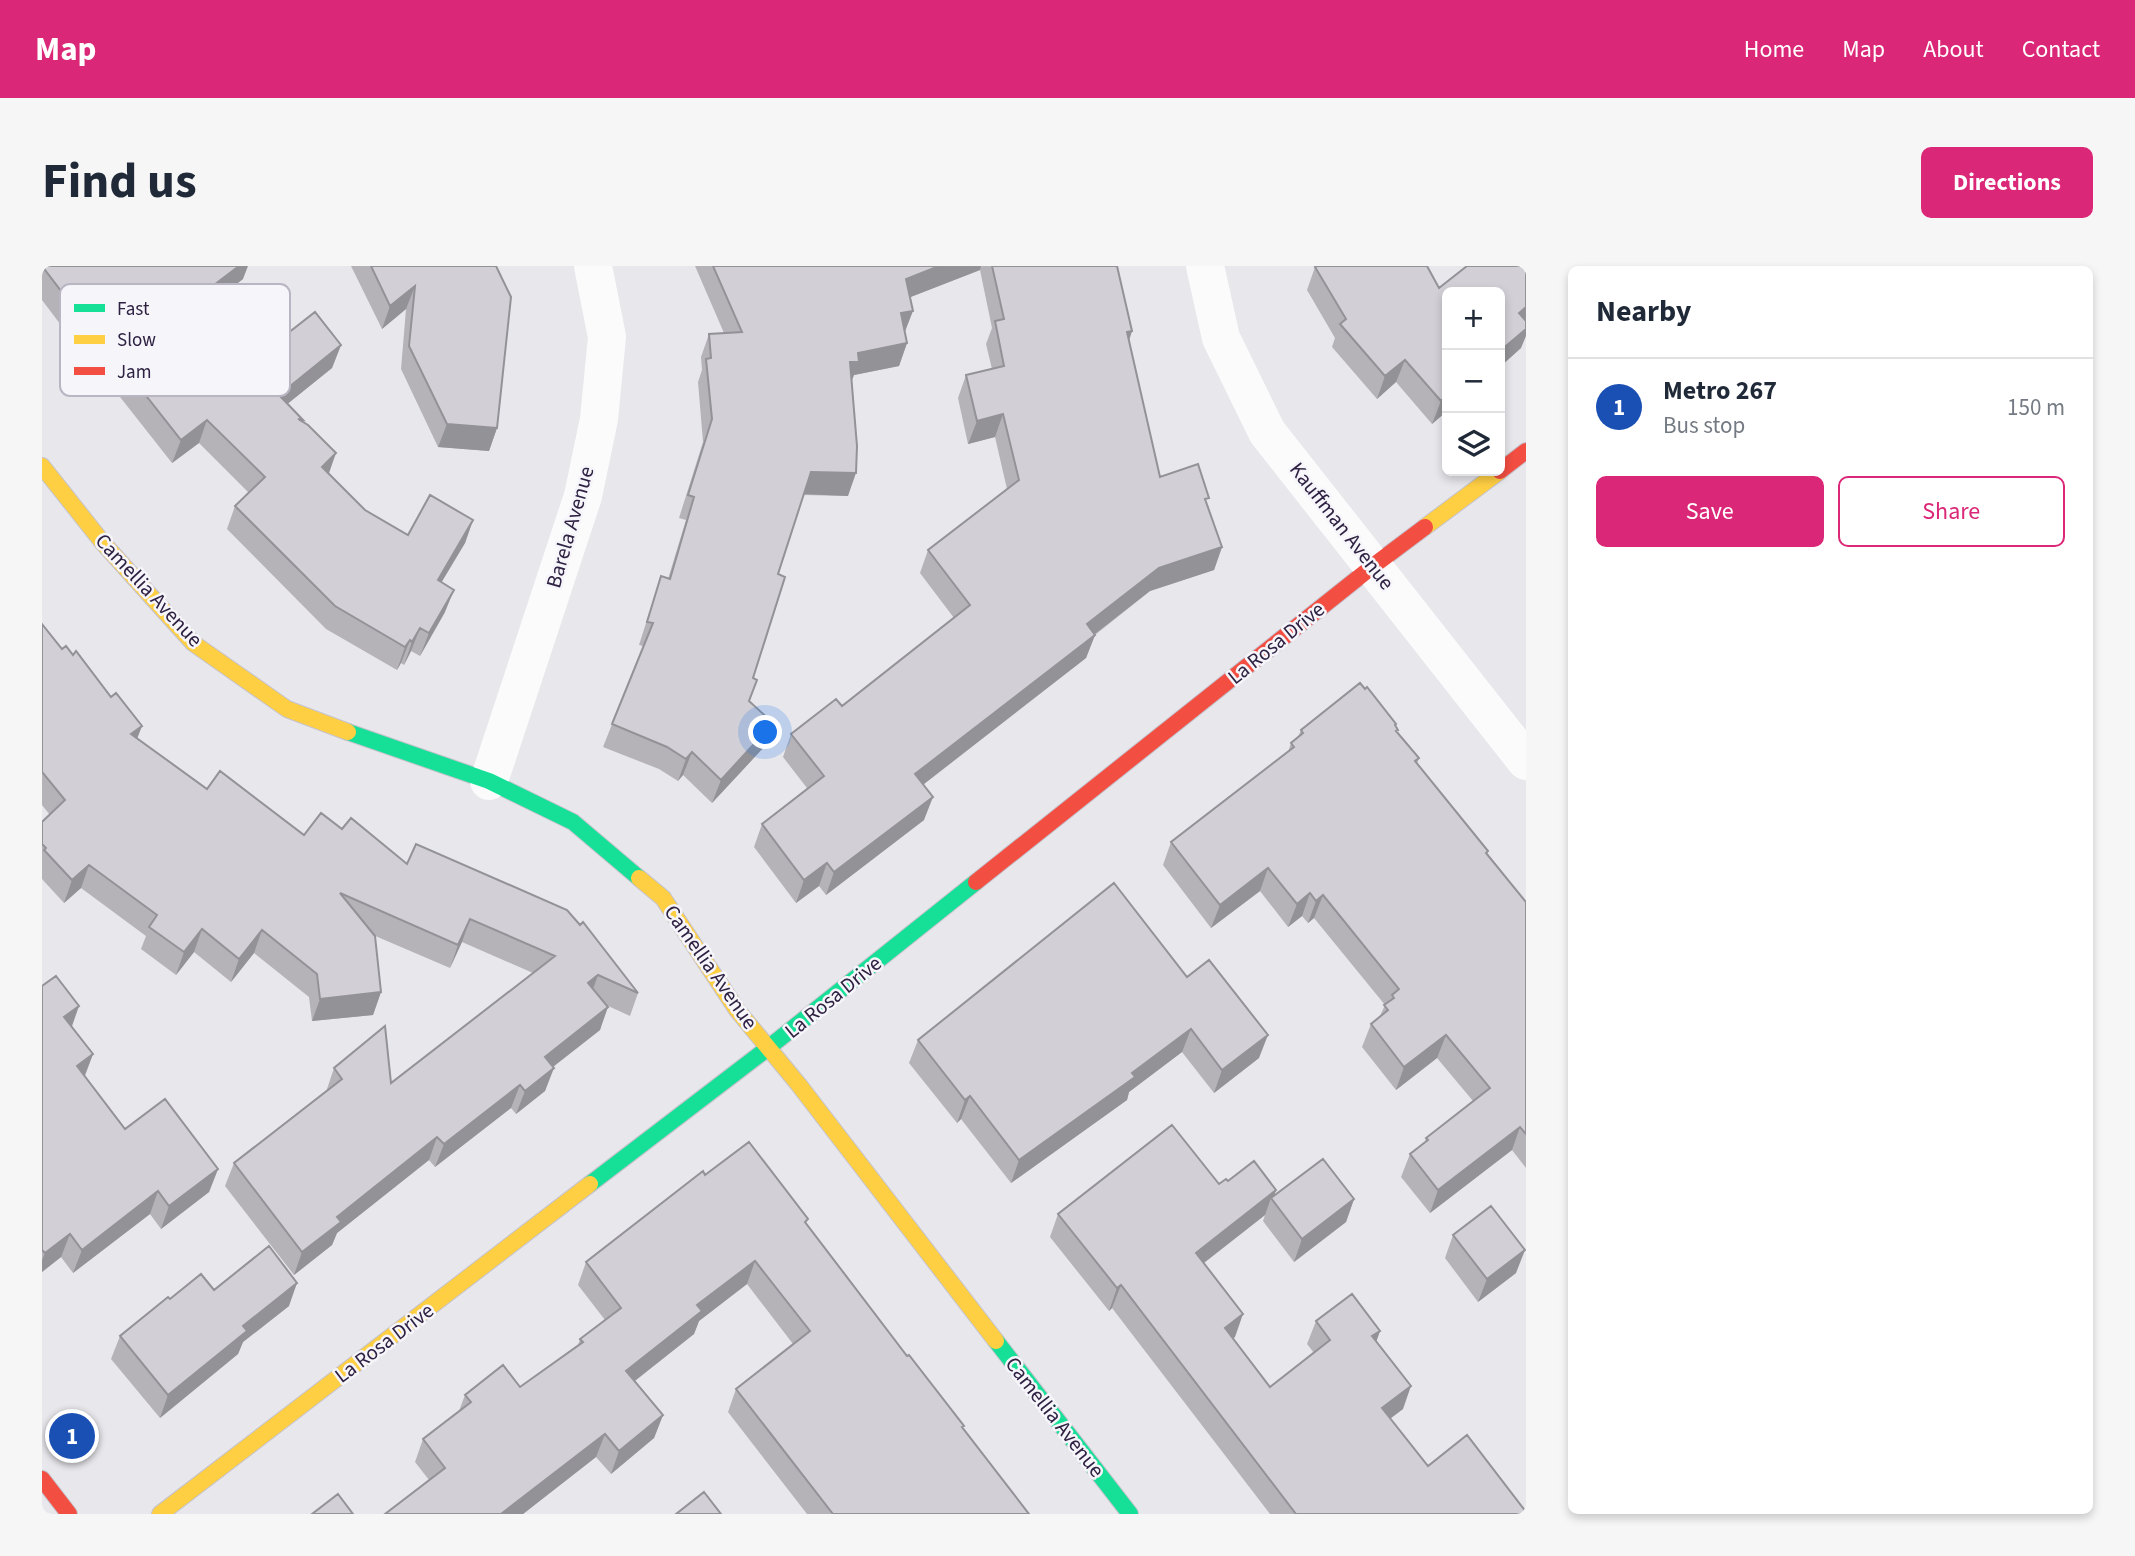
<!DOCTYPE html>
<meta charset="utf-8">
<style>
:root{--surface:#fff;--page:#f6f6f7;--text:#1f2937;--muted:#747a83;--line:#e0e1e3;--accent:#db2777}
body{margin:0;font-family:"Source Sans 3",sans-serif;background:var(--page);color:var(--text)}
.controls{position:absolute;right:21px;top:21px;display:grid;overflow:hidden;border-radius:10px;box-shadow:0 4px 10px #0003}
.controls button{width:63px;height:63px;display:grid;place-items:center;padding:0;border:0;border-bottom:2px solid var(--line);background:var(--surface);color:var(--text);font:35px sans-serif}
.you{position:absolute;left:724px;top:467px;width:24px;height:24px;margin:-18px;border:5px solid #fff;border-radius:50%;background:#1a73e8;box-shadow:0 0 0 10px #1a73e833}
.badge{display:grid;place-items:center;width:46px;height:46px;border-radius:50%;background:var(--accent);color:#fff;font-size:23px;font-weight:700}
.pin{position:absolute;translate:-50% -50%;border:4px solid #fff;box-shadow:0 2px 7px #0006}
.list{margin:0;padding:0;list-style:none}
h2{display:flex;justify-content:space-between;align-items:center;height:91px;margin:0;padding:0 28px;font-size:30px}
h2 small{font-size:23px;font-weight:400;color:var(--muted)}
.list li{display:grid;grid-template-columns:46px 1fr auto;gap:21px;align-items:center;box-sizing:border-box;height:98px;padding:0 28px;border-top:2px solid var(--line)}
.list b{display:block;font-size:26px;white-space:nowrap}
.list p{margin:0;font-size:23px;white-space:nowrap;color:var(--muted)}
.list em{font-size:23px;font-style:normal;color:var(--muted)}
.actions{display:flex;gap:14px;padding:21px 28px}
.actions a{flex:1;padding:16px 0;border:2px solid var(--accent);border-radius:10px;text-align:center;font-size:24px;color:var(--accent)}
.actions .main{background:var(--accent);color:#fff}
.icon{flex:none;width:38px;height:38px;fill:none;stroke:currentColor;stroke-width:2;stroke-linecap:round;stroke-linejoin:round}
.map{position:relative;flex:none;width:1484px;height:1248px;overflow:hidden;border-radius:10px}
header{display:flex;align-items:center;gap:42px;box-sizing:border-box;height:98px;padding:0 35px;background:var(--accent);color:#fff}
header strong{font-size:33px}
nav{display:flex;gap:38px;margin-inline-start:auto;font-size:24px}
.intro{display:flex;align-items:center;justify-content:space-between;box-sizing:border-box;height:168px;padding:0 42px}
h1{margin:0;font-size:49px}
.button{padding:18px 32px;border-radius:10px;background:var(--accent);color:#fff;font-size:24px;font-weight:700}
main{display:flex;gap:42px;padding:0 42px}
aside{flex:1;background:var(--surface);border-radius:10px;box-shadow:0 4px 10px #0003}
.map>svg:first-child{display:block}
</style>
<header>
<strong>Map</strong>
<nav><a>Home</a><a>Map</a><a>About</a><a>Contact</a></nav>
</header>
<div class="intro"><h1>Find us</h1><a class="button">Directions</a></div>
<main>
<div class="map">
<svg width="1484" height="1248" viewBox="0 0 1484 1248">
<rect width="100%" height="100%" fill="#e7e7ec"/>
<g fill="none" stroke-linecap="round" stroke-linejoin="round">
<g stroke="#c5c2cc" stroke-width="18">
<path id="fast" d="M 306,466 L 447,515 L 531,556 L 597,612
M 548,918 L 726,782 L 934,616
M 954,1075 L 1088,1248"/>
</g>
<g stroke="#c5c2cc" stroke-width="18">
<path id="slow" d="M 0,200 L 61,277 L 151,377 L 245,443 L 306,466
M 1383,261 L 1458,205
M 597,612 L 621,632 L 695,744 L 757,819 L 954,1075
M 118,1248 L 548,918"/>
</g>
<g stroke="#c5c2cc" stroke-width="18">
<path id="jam" d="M 1458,205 L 1484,185
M 934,616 L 1331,300 L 1383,261
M 0,1213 L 27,1248"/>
</g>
<path stroke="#fbfbfc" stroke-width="38" d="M 1163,0 L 1179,72 L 1225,166 L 1484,495
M 447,515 L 541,230 L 557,153 L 565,71 L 551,0"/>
<use href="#fast" stroke="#16e098" stroke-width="16"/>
<use href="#slow" stroke="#ffcf43" stroke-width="16"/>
<use href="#jam" stroke="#f24e42" stroke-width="16"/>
</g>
<path fill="#b5b3b8" d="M 0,0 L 201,13 L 138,62 L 174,108 L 190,111 L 299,79 L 290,102 L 245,138 L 261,154 L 260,156 L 287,207 L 323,244 L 366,269 L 431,254 L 423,277 L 399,317 L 403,346 L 378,390 L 369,385 L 362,399 L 359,397 L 355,404 L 284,363 L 185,263 L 193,240 L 207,227 L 157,177 L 130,197 L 45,89 L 43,91 L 0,34 Z
M 309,0 L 454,0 L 455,162 L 447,185 L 396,181 L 359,103 L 364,43 L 340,63 Z
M 653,0 L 1075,0 L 1090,65 L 1087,75 L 1118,211 L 1165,237 L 1180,281 L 1172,304 L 1108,325 L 1053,369 L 1044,392 L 881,519 L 882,554 L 784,629 L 777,620 L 754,637 L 712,581 L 720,558 L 765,522 L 741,491 L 749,468 L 800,440 L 912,352 L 878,307 L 886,284 L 965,223 L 953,171 L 926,178 L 916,132 L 924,109 L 950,103 L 944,78 L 950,62 L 938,4 L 868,31 L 863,66 L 865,77 L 857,100 L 812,109 L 809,115 L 806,230 L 761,229 L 736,308 L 711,412 L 707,435 L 723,480 L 670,537 L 641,509 L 636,515 L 617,503 L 561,481 L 601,380 L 597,379 L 619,310 L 626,313 L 644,254 L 637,252 L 661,176 L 656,116 L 660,104 L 659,91 L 667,68 L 682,67 Z
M 1273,1 L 1397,22 L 1479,82 L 1390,158 L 1354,116 L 1335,133 L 1290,81 L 1293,72 L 1265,24 Z
M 0,358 L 20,383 L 31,389 L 69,431 L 100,460 L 95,472 L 165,523 L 262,569 L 300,563 L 365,598 L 596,727 L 588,750 L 564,739 L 558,764 L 511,801 L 503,825 L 474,848 L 469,842 L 393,901 L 387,894 L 295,967 L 290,979 L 252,1009 L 183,920 L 192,897 L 284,826 L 292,802 L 349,817 L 491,707 L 420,676 L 408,702 L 331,669 L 339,726 L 331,749 L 270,755 L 267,731 L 212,687 L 189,716 L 152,686 L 134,709 L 99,683 L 104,670 L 39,622 L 22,637 L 0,613 L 0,556 L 8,549 L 0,539 Z
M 1323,423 L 1353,460 L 1355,466 L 1377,492 L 1375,498 L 1446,585 L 1445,588 L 1484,636 L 1484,902 L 1470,884 L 1388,947 L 1359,911 L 1368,888 L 1383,876 L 1384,872 L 1431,835 L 1395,792 L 1354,824 L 1320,781 L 1329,758 L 1338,750 L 1343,739 L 1272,652 L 1266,657 L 1260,650 L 1246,661 L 1218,625 L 1169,662 L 1121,599 L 1129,576 L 1246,486 L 1249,477 L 1256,471 L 1259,464 Z
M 1145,711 L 1217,792 L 1172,827 L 1140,786 L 1087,826 L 1085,834 L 969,917 L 919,853 L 915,857 L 867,797 L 876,774 Z
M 0,720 L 51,788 L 43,810 L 83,863 L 176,903 L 167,926 L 119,963 L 108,948 L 31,1007 L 19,991 L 0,1006 Z
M 663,909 L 764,959 L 987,1248 L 765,1248 L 686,1146 L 694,1123 L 751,1078 L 705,1018 L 657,1055 L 652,1068 L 593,1115 L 621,1149 L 612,1172 L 569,1208 L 554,1191 L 481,1248 L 343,1248 L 387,1214 L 373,1196 L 381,1173 L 417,1145 L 423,1129 L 478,1121 L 536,1079 L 538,1073 L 563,1054 L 536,1019 L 544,996 Z
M 1186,915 L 1234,924 L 1232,930 L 1312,933 L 1304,956 L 1252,996 L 1221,955 L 1223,949 L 1162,997 L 1193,1071 L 1191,1072 L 1228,1121 L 1272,1087 L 1265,1078 L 1274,1055 L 1338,1065 L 1334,1075 L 1361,1143 L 1348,1152 L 1386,1200 L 1484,1248 L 1228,1248 L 1070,1042 L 1067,1045 L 1008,971 L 1016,948 L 1177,918 Z
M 1411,969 L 1474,1007 L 1436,1036 L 1403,992 Z
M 128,1033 L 247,1040 L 201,1076 L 196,1088 L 118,1152 L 69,1093 L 78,1070 Z"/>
<path fill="#939296" d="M 197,0 L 206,0 L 201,13 L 122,74 L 130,51 Z
M 897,0 L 939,0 L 938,4 L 856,36 L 864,13 Z
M 373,20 L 364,43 L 340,63 L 348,40 Z
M 1484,41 L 1484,58 L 1477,47 Z
M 871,45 L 862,68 L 859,47 Z
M 1484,63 L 1484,70 L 1479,82 L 1458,101 L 1458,85 Z
M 1090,65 L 1082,88 L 1085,66 Z
M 54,66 L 45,89 L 43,91 L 52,68 Z
M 865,77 L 857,100 L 812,109 L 808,119 L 808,96 L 816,87 Z
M 299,79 L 290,102 L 228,152 L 237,129 Z
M 1363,94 L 1354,116 L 1335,133 L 1343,110 Z
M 1405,129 L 1405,145 L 1390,158 L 1399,135 Z
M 961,148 L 953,171 L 926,178 L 935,155 Z
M 165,154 L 157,177 L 130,197 L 139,174 Z
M 405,158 L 455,162 L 447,185 L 396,181 Z
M 294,187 L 286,210 L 280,201 Z
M 769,206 L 814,207 L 806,230 L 760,228 Z
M 431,254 L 423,277 L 387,337 L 396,314 Z
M 1180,281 L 1172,304 L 1108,325 L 1036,381 L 1045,358 L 1117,302 Z
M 412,324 L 403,346 L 378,390 L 387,367 Z
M 378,362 L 369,385 L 362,399 L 370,376 Z
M 1053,369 L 1044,392 L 865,531 L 873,508 Z
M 368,374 L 359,397 L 355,404 L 363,381 Z
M 731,457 L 723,480 L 670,537 L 679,514 Z
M 100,460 L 91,483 L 89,468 Z
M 650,486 L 641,509 L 636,515 L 644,493 Z
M 891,531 L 882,554 L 784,629 L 792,606 Z
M 785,597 L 777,620 L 754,637 L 762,614 Z
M 47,599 L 39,622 L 22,637 L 30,614 Z
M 1226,602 L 1218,625 L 1169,662 L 1178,639 Z
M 1268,627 L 1260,650 L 1246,661 L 1255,638 Z
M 1281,629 L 1272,652 L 1266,657 L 1274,635 Z
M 428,653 L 420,676 L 408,702 L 416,679 Z
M 160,663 L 152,686 L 134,709 L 142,686 Z
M 220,664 L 212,687 L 189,716 L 197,693 Z
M 556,709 L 548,732 L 546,717 Z
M 339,726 L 331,749 L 270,755 L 278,733 Z
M 37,740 L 29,763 L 22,751 Z
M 566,741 L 558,764 L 494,814 L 503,791 Z
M 1149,763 L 1140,786 L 1087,826 L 1085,834 L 969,917 L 977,894 Z
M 1226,769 L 1217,792 L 1172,827 L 1180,804 Z
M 1404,769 L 1395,792 L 1354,824 L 1362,801 Z
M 51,788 L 42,811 L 35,800 Z
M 512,802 L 503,825 L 474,848 L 483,825 Z
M 478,819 L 469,842 L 393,901 L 402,878 Z
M 928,830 L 919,853 L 915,857 L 923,834 Z
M 1478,861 L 1470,884 L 1388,947 L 1396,924 Z
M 395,871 L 387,894 L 295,967 L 290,979 L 252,1009 L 260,986 L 295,951 Z
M 176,903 L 167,926 L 119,963 L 127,940 Z
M 1234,924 L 1231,934 L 1229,932 L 1223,949 L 1145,1010 L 1154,987 Z
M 116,925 L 108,948 L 31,1007 L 40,984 Z
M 1312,933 L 1304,956 L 1252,996 L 1260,973 Z
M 28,968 L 19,991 L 0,1006 L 0,994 L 3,987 Z
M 1483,984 L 1474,1007 L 1436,1036 L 1445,1013 Z
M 713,995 L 705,1018 L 657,1055 L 652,1068 L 576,1128 L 584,1105 L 655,1039 Z
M 255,1017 L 247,1040 L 201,1076 L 196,1088 L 118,1152 L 126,1129 L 201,1060 Z
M 1079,1019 L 1070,1042 L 1067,1045 L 1075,1022 Z
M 1201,1048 L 1193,1071 L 1174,1085 L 1183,1062 Z
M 1338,1065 L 1330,1088 L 1330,1070 Z
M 1369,1120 L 1361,1143 L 1332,1165 L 1340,1142 Z
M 621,1149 L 612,1172 L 569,1208 L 577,1185 Z
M 563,1168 L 554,1191 L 481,1248 L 459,1248 Z"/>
<path fill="#d2d0d6" stroke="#939296" stroke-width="2" d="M 0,0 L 197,0 L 130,51 L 174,108 L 182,102 L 190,111 L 273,46 L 299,79 L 237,129 L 261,154 L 256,153 L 266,159 L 294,187 L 280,201 L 323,244 L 366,269 L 388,229 L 431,254 L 396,314 L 412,324 L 387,367 L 378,362 L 370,376 L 368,374 L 363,381 L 293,340 L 193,240 L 223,211 L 165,154 L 139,174 L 54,66 L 52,68 Z
M 329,0 L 454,0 L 469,31 L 455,162 L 405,158 L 367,80 L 373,20 L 348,40 Z
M 671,0 L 897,0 L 864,13 L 871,45 L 859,47 L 865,77 L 816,87 L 817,96 L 808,96 L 815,180 L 814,207 L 769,206 L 736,308 L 743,311 L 711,412 L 715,414 L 707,435 L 731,457 L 679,514 L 650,486 L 644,493 L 625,481 L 570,458 L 611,357 L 605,356 L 619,310 L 628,313 L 652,231 L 646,229 L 670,153 L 664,93 L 669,92 L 667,68 L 700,66 Z
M 950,0 L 1075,0 L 1090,65 L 1085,66 L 1118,211 L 1156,198 L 1167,232 L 1163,233 L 1180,281 L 1117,302 L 1045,358 L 1053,369 L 873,508 L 891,531 L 792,606 L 785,597 L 762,614 L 720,558 L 782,510 L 749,468 L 794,433 L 800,440 L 928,339 L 886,284 L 977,214 L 961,148 L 935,155 L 924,109 L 962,100 L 953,55 L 962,53 Z
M 1275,0 L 1385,0 L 1397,22 L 1425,0 L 1484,0 L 1484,41 L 1477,47 L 1484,55 L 1484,63 L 1458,85 L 1458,26 L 1405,26 L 1405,129 L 1399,135 L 1363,94 L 1343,110 L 1298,58 L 1304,53 L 1273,1 Z
M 0,358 L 20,383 L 24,380 L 31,389 L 34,385 L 69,431 L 74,427 L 100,460 L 89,468 L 165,523 L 178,505 L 262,569 L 279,547 L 300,563 L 309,552 L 365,598 L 374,578 L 525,644 L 538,659 L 541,656 L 596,727 L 556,709 L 546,717 L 566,741 L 503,791 L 512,802 L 483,825 L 478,819 L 402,878 L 395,871 L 295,951 L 299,956 L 260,986 L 192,897 L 300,813 L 292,802 L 343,760 L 349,817 L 513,690 L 428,653 L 416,679 L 298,627 L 333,670 L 339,726 L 278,733 L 275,708 L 220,664 L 197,693 L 160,663 L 142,686 L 107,661 L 115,649 L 47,599 L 30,614 L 2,584 L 4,582 L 0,578 L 0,556 L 23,534 L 0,506 Z
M 1318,417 L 1323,423 L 1325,421 L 1354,458 L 1353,459 L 1356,464 L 1354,465 L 1377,492 L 1373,495 L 1446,585 L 1444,587 L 1484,636 L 1484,868 L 1478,861 L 1396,924 L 1368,888 L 1386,874 L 1384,872 L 1448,822 L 1404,769 L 1362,801 L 1329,758 L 1346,744 L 1342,739 L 1352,732 L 1350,729 L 1357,723 L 1281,629 L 1274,635 L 1268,627 L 1255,638 L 1226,602 L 1178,639 L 1129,576 L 1252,481 L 1249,477 L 1261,467 L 1259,464 Z
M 1072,617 L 1145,711 L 1167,694 L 1226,769 L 1180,804 L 1149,763 L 1090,807 L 1093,811 L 977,894 L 928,830 L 923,834 L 876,774 Z
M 14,710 L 37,740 L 22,751 L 51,788 L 35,800 L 83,863 L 123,833 L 176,903 L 127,940 L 116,925 L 40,984 L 28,968 L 3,987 L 0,984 L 0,720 Z
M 1130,859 L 1177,918 L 1184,913 L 1186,915 L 1212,895 L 1234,924 L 1154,987 L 1201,1048 L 1183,1062 L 1228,1121 L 1288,1074 L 1274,1055 L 1310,1028 L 1338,1065 L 1330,1070 L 1369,1120 L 1340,1142 L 1386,1200 L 1425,1169 L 1484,1246 L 1484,1248 L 1254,1248 L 1079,1019 L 1075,1022 L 1016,948 Z
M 707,876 L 766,953 L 763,956 L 865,1090 L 867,1089 L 922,1160 L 920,1161 L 987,1248 L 791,1248 L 694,1123 L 768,1065 L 713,995 L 655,1039 L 660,1045 L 584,1105 L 621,1149 L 577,1185 L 563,1168 L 459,1248 L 343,1248 L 403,1202 L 381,1173 L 429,1136 L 423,1129 L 461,1099 L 478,1121 L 541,1076 L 538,1073 L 579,1042 L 544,996 L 661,905 L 663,909 Z
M 1281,893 L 1312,933 L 1260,973 L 1229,932 Z
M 1449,940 L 1483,984 L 1445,1013 L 1411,969 Z
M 227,980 L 255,1017 L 201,1060 L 205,1065 L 126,1129 L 78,1070 L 126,1031 L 128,1033 L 159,1008 L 172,1024 Z
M 662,1226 L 679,1248 L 634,1248 Z
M 296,1228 L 311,1248 L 270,1248 Z"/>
<g text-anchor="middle" stroke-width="5" stroke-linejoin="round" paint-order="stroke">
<g font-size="21" fill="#2e2142" stroke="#f6f5fa">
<text transform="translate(1300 260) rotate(52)" y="7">Kauffman Avenue</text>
<text transform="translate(528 261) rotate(-74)" y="7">Barela Avenue</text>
<text transform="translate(107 324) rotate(47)" y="7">Camellia Avenue</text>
<text transform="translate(1234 377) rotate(-39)" y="7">La Rosa Drive</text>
<text transform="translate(669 701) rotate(55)" y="7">Camellia Avenue</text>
<text transform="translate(791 731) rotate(-39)" y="7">La Rosa Drive</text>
<text transform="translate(342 1077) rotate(-37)" y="7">La Rosa Drive</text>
<text transform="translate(1013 1151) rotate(52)" y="7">Camellia Avenue</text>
</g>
</g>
<rect x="18" y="18" width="230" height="112" rx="10" fill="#f6f5fa" stroke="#bab5c3" stroke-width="2"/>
<rect x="32" y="38" width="31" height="8" fill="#16e098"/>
<rect x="32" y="69" width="31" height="9" fill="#ffcf43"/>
<rect x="32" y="101" width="31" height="8" fill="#f24e42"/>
<g font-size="19" fill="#2e2142">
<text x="75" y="49">Fast</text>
<text x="75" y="80">Slow</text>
<text x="75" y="112">Jam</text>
</g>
</svg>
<div class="controls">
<button>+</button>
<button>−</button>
<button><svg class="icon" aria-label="layers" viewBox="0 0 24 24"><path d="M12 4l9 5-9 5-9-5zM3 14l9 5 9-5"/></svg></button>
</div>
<div class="you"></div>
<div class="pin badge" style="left:30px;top:1170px;background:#1a4fb4">1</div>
</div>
<aside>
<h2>Nearby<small></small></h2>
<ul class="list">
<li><span class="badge" style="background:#1a4fb4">1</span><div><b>Metro 267</b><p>Bus stop</p></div><em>150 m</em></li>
</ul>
<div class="actions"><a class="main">Save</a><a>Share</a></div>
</aside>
</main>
